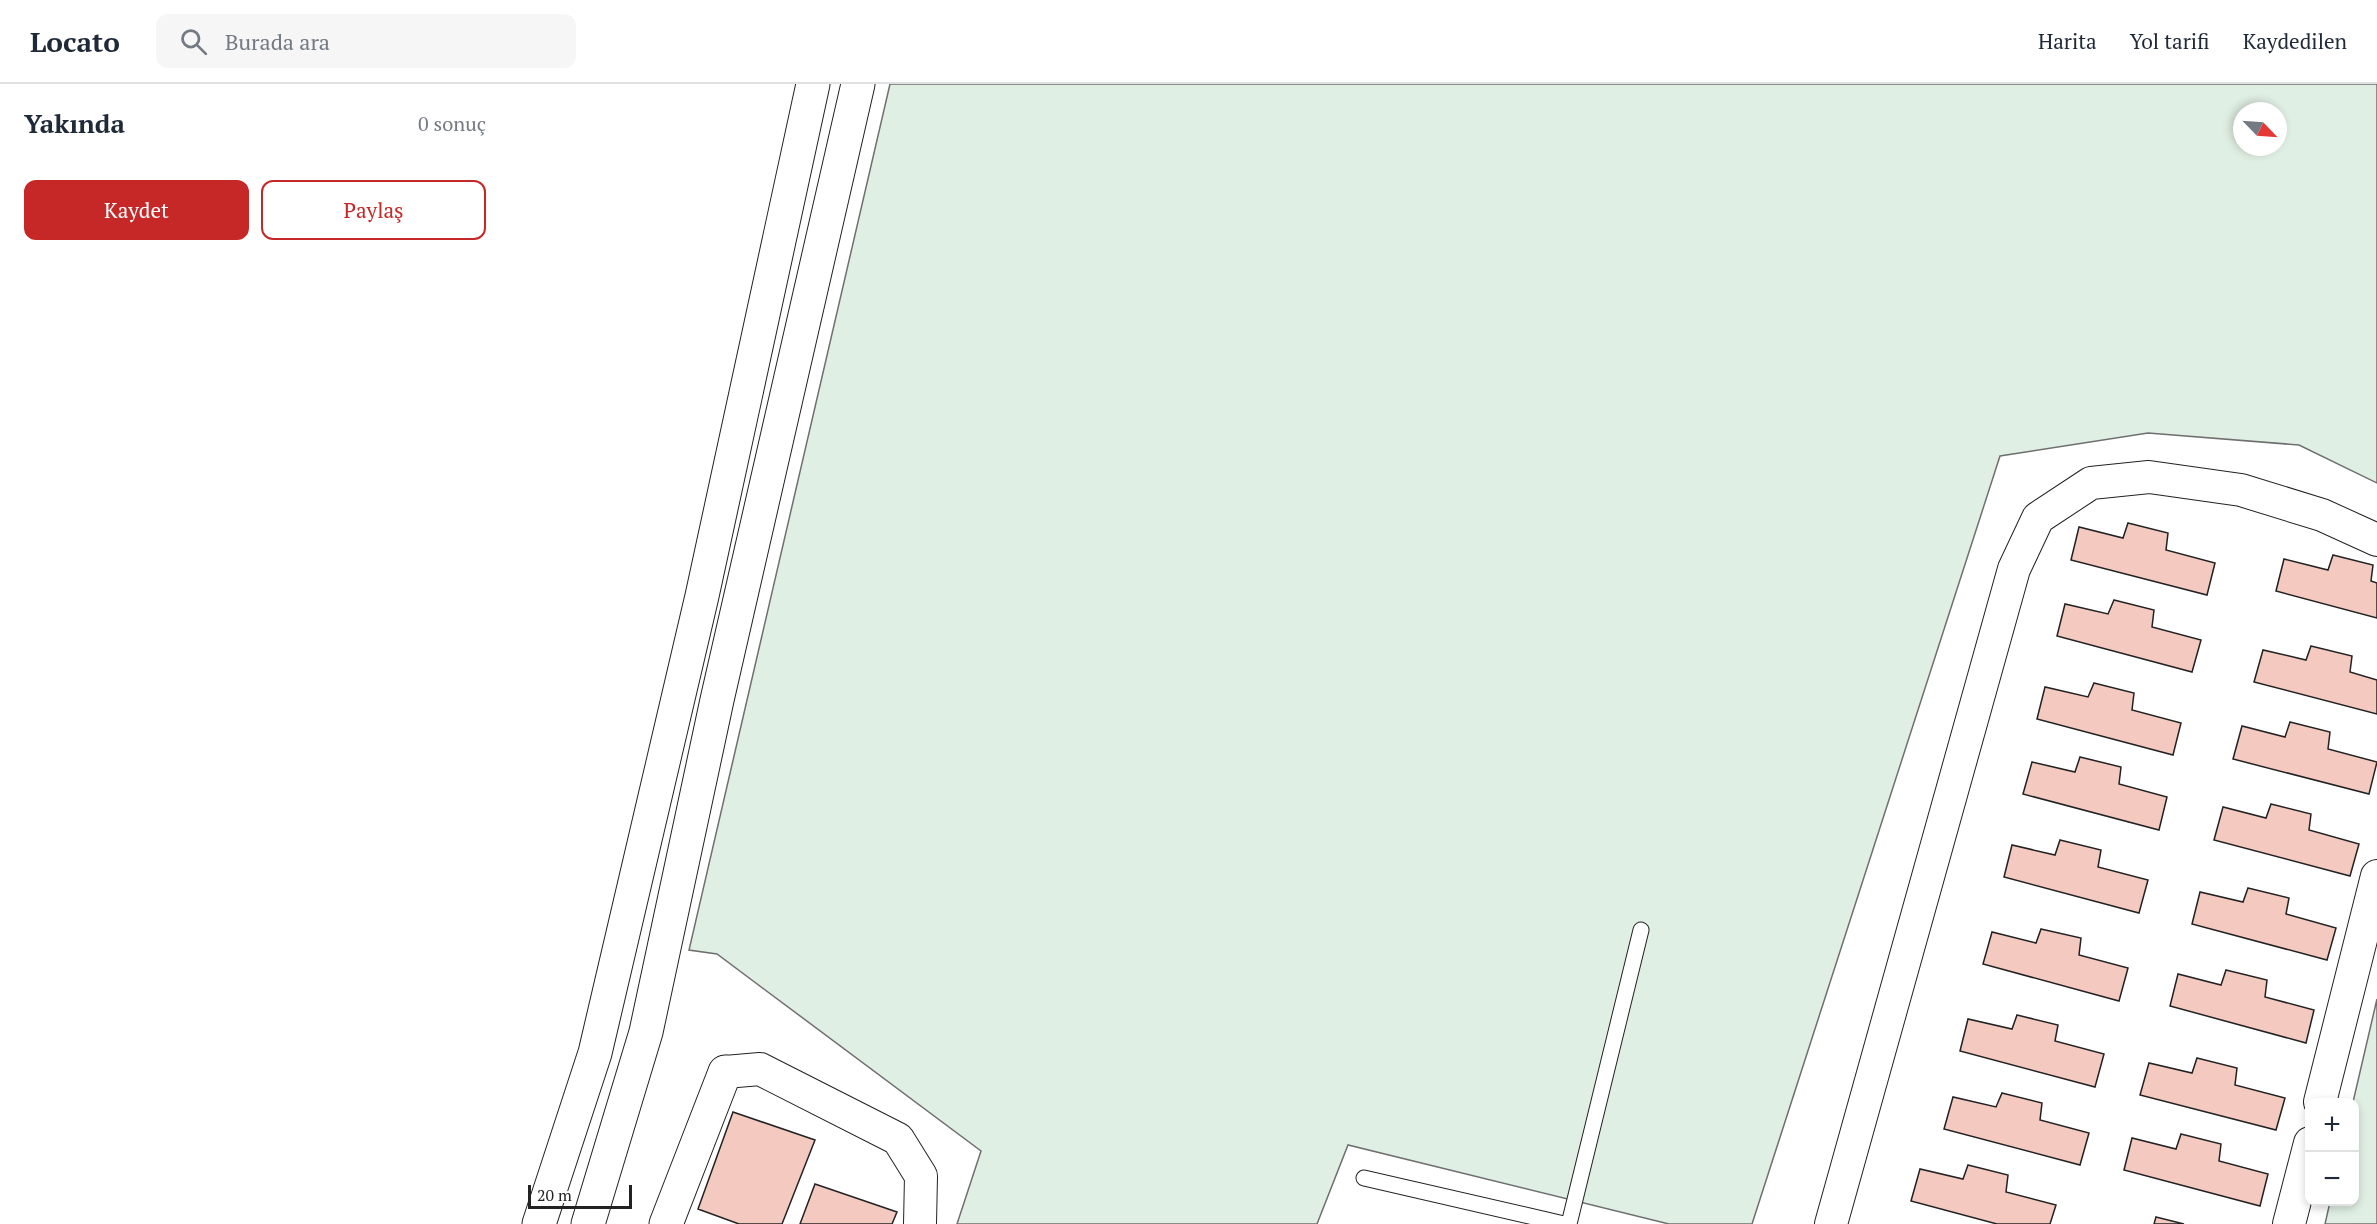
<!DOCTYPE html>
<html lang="tr">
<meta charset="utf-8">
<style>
:root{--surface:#fff;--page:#f6f6f7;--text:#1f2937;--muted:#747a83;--line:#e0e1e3;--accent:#c62828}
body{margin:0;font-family:"PT Serif",serif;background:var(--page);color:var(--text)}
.controls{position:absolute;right:18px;bottom:18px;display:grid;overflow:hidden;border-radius:12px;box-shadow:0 3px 9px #0003}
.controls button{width:54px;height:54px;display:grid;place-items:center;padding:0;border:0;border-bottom:2px solid var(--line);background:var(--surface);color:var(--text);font:30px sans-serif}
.compass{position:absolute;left:1723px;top:18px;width:54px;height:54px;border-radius:50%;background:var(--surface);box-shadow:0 3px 9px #0003;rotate:115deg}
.scale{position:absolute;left:18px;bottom:15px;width:104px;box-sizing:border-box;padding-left:6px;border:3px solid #222;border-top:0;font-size:16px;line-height:21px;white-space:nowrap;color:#222;-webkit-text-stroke:4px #fff;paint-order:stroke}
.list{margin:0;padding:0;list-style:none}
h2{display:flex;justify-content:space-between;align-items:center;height:78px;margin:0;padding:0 24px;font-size:26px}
h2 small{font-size:20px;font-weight:400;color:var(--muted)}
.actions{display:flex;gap:12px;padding:18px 24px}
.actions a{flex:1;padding:14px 0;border:2px solid var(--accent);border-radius:12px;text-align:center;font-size:21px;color:var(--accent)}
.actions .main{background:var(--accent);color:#fff}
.icon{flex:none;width:33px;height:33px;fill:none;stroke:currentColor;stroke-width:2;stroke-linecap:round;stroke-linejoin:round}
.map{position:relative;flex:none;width:1867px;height:1140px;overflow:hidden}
header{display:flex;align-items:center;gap:36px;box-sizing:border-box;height:84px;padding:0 30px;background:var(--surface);border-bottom:2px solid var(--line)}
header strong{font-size:28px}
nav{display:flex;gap:33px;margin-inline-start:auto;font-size:21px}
.search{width:420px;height:54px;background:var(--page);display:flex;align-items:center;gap:15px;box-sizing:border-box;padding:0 21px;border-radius:12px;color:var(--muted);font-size:22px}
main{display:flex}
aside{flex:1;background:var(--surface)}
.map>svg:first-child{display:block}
</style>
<header>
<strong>Locato</strong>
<div class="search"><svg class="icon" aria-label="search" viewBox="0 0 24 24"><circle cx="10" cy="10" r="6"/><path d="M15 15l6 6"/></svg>Burada ara</div>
<nav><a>Harita</a><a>Yol tarifi</a><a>Kaydedilen</a></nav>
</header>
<main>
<aside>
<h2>Yakında<small>0 sonuç</small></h2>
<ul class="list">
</ul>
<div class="actions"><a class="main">Kaydet</a><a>Paylaş</a></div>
</aside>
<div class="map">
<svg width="1867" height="1140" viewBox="0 0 1867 1140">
<rect width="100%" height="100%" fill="#fff"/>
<path fill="#e0efe3" stroke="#6f6f6f" stroke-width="1.5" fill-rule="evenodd" d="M 380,0 L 1867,0 L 1867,399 L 1789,361 L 1638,349 L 1490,372 L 1242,1140 L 1159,1140 L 838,1061 L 807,1140 L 447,1140 L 471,1067 L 207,870 L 179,866 ZM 1732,27 L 1768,27 L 1768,63 L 1732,63 Z
M 1867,915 L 1867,1140 L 1815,1140 L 1820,1118 L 1844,1118 L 1843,1018 Z"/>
<path fill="#f3c9c0" stroke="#222" stroke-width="1.5" d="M 1618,439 L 1658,449 L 1656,466 L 1705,479 L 1697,511 L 1561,476 L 1569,443 L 1613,454 Z
M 1823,471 L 1863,481 L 1861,497 L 1867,499 L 1867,534 L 1766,507 L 1774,475 L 1818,486 Z
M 1604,516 L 1644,526 L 1642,543 L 1691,556 L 1682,588 L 1547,552 L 1555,520 L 1598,530 Z
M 1801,562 L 1842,572 L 1840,588 L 1867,596 L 1867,630 L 1744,598 L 1753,566 L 1796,576 Z
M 1584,599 L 1624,609 L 1622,626 L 1671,639 L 1663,671 L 1527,635 L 1535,603 L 1578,613 Z
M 1780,638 L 1820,648 L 1818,665 L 1867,678 L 1859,710 L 1723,675 L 1732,642 L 1775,653 Z
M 1570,673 L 1611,683 L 1609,700 L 1657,713 L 1649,746 L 1513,710 L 1522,678 L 1565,688 Z
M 1761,720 L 1801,730 L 1799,746 L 1849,760 L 1840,792 L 1704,756 L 1713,723 L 1756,734 Z
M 1550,756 L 1591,766 L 1588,783 L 1638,796 L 1629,829 L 1494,793 L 1502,761 L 1545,771 Z
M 1738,804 L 1779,814 L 1776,830 L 1826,844 L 1817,876 L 1682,840 L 1690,808 L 1733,818 Z
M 1531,845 L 1571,854 L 1569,871 L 1618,884 L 1609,917 L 1473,880 L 1482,848 L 1526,859 Z
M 1716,886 L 1757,896 L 1755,913 L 1804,926 L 1796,959 L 1660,922 L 1668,890 L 1711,901 Z
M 1507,931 L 1548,941 L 1545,957 L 1594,970 L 1585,1003 L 1450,967 L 1458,935 L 1502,945 Z
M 1687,974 L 1727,984 L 1725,1001 L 1775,1014 L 1766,1046 L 1630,1011 L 1639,979 L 1682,989 Z
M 1492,1009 L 1532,1019 L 1530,1036 L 1579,1049 L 1570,1081 L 1434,1045 L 1443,1013 L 1486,1023 Z
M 223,1028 L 305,1056 L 272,1140 L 229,1140 L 188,1125 Z
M 1671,1050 L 1711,1060 L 1709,1077 L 1758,1090 L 1750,1122 L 1614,1086 L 1622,1054 L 1666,1065 Z
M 1458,1081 L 1498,1091 L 1496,1108 L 1546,1121 L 1540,1140 L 1487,1140 L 1401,1117 L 1410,1085 L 1453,1095 Z
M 305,1100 L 387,1128 L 382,1140 L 290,1140 Z
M 1646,1133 L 1674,1140 L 1644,1140 Z"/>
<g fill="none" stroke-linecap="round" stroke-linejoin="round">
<g stroke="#222" stroke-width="17">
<path id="service" d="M 854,1094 L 1054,1140
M 1059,1140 L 1131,846"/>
</g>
<g stroke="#222" stroke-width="34">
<path id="minor" d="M 215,988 L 250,985 L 388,1055 L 411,1092 L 410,1140
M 1810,1018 L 1867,792
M 1321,1140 L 1504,485 L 1528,434 L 1581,399 L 1639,393 L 1731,406 L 1812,431 L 1867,456
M 1779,1140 L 1800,1059"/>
</g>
<g stroke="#222" stroke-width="35">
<path id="tertiary" d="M 156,1140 L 215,988"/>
</g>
<g stroke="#222" stroke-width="35">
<path id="secondary" d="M 29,1140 L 85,969 L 192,512 L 303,0
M 78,1140 L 136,948 L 207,616 L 348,0"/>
</g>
<use href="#service" stroke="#fff" stroke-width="15"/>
<use href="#minor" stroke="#fff" stroke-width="32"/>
<use href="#tertiary" stroke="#fff" stroke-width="33"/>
<use href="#secondary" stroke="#fff" stroke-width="33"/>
</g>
</svg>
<div class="controls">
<button>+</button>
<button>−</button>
</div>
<svg class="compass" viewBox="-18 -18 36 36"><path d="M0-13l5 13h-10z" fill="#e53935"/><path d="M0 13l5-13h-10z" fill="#747a83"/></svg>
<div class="scale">20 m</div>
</div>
</main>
